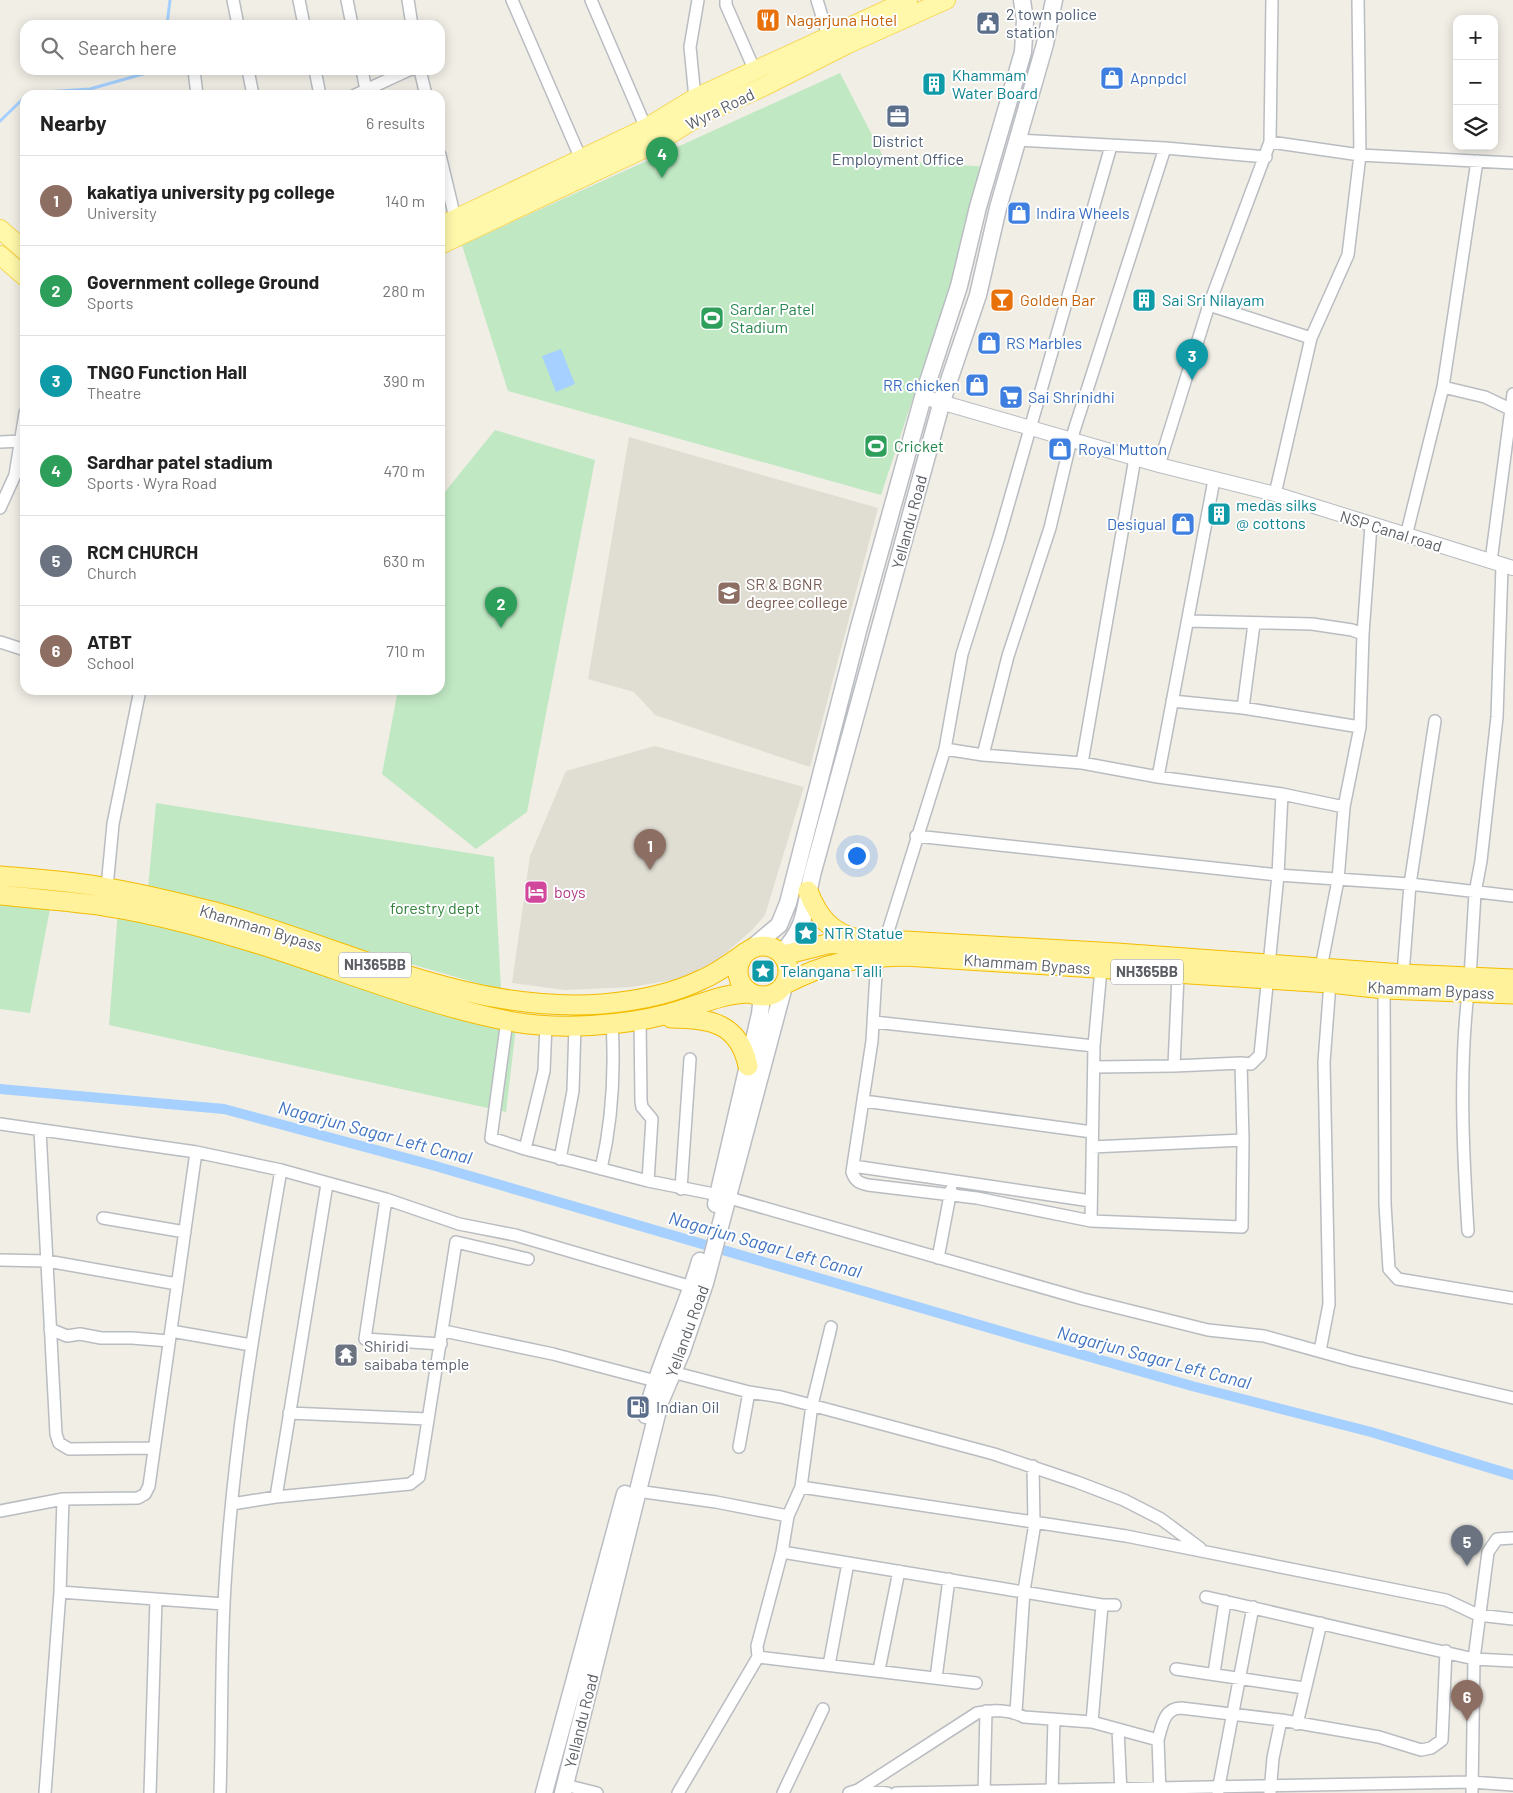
<!DOCTYPE html>
<meta charset="utf-8">
<style>
:root{--surface:#fff;--page:#f2f2f2;--text:#222;--muted:#767676;--line:#e0e0e0;--accent:#1a73e8}
body{margin:0;font-family:Barlow,sans-serif;background:var(--page);color:var(--text)}
.controls{position:absolute;right:15px;top:15px;display:grid;overflow:hidden;border-radius:10px;box-shadow:0 2px 12px #0003}
.controls button{width:45px;height:45px;display:grid;place-items:center;padding:0;border:0;border-bottom:1px solid var(--line);background:var(--surface);color:var(--text);font:25px sans-serif}
.you{position:absolute;left:856px;top:855px;width:18px;height:18px;margin:-12px;border:4px solid #fff;border-radius:50%;background:#1a73e8;box-shadow:0 0 0 8px #1a73e833}
.badge{display:grid;place-items:center;width:32px;height:32px;border-radius:50%;background:var(--accent);color:#fff;font-size:16px;font-weight:700}
.pin{position:absolute;translate:-50% -41px;filter:drop-shadow(0 1px 2px #0008)}
.pin::after{content:'';position:absolute;top:26px;width:18px;height:15px;background:inherit;clip-path:polygon(0 0,100% 0,50% 100%)}
.list{margin:0;padding:0;list-style:none}
h2{display:flex;justify-content:space-between;align-items:center;height:65px;margin:0;padding:0 20px;font-size:21px}
h2 small{font-size:16px;font-weight:400;color:var(--muted)}
.list li{display:grid;grid-template-columns:32px 1fr auto;gap:15px;align-items:center;box-sizing:border-box;height:90px;padding:0 20px;border-top:1px solid var(--line)}
.list b{display:block;font-size:19px;white-space:nowrap}
.list p{margin:0;font-size:16px;white-space:nowrap;color:var(--muted)}
.list em{font-size:16px;font-style:normal;color:var(--muted)}
.icon{flex:none;width:28px;height:28px;fill:none;stroke:currentColor;stroke-width:2;stroke-linecap:round;stroke-linejoin:round}
.map{position:relative;flex:none;width:1513px;height:1793px;overflow:hidden}
.search{position:absolute;background:var(--surface);box-shadow:0 2px 12px #0003;left:20px;top:20px;width:425px;height:55px;display:flex;align-items:center;gap:12px;box-sizing:border-box;padding:0 18px;border-radius:15px;color:var(--muted);font-size:19px}
.panel{position:absolute;background:var(--surface);box-shadow:0 2px 12px #0003;left:20px;top:90px;width:425px;height:605px;border-radius:15px}
.map>svg:first-child{display:block}
</style>
<div class="map">
<svg width="1513" height="1793" viewBox="0 0 1513 1793">
<rect width="100%" height="100%" fill="#f0eee5"/>
<path fill="#e0ddd3" d="M 629,437 L 878,508 L 810,767 L 655,715 L 634,692 L 588,679 Z
M 655,746 L 804,787 L 765,915 L 751,931 L 714,963 L 679,979 L 631,987 L 565,990 L 512,983 L 530,856 L 566,771 Z"/>
<path fill="#c0e8c3" d="M 840,73 L 885,160 L 989,167 L 881,495 L 508,391 L 462,245 Z
M 495,430 L 595,460 L 527,812 L 476,849 L 382,774 L 398,690 L 440,690 L 440,498 Z
M 156,803 L 494,857 L 501,990 L 148,888 Z
M 0,905 L 50,909 L 30,1013 L 0,1009 Z
M 118,910 L 516,1027 L 506,1112 L 109,1025 Z"/>
<path fill="#a5d0ff" d="M 561,349 L 575,384 L 556,392 L 542,356 Z"/>
<g fill="none" stroke-linecap="round" stroke-linejoin="round">
<path stroke="#a5d0ff" stroke-width="3" d="M 167,25 L 170,0
M 27,95 L 29,93 L 90,89 L 157,70
M 0,121 L 25,97"/>
<path stroke="#a5d0ff" stroke-width="10" d="M 0,1089 L 224,1109 L 432,1165 L 1017,1336 L 1192,1386 L 1371,1432 L 1513,1475"/>
<g stroke="#b9bcc1" stroke-width="14">
<path id="minor" d="M 233,0 L 238,25
M 299,0 L 304,25
M 347,0 L 352,25
M 408,0 L 412,25
M 512,0 L 581,159
M 591,0 L 646,128
M 726,0 L 726,5 L 755,71
M 817,0 L 828,36
M 194,70 L 197,95
M 248,70 L 253,95
M 315,70 L 320,95
M 362,70 L 367,95
M 420,70 L 426,95
M 355,95 L 409,70
M 695,98 L 690,47 L 698,0
M 1017,140 L 1165,148 L 1266,157
M 1270,142 L 1360,155 L 1513,163
M 440,155 L 455,218
M 1209,305 L 1311,338
M 1443,387 L 1485,397 L 1510,409
M 0,442 L 22,441
M 1159,465 L 1209,305 L 1270,142 L 1272,0
M 1275,494 L 1311,338 L 1348,255 L 1360,155 L 1358,0
M 0,508 L 15,475 L 25,413
M 1406,536 L 1443,387 L 1477,161
M 1491,561 L 1513,394
M 1188,621 L 1312,624 L 1352,630 L 1363,634
M 0,642 L 25,650
M 1172,701 L 1243,708 L 1360,727
M 1243,708 L 1254,624
M 945,749 L 983,755 L 1082,763 L 1158,777 L 1282,794 L 1344,807
M 983,755 L 1008,656 L 1050,528 L 1071,440 L 1165,148
M 1082,763 L 1135,458
M 1158,777 L 1214,480
M 916,836 L 1278,875 L 1410,884 L 1513,896
M 107,887 L 113,824 L 140,690
M 885,941 L 945,749 L 962,654 L 999,537 L 1111,146
M 877,956 L 872,1041 L 852,1172 C 855,1181 859,1183 868,1185 L 977,1198 L 1091,1221 L 1094,1046 L 1101,969
M 1321,968 L 1338,880 L 1344,807 L 1360,727 L 1363,634 L 1371,525
M 1403,974 L 1410,884 L 1435,721
M 1470,978 L 1475,893 L 1481,861 L 1497,717 L 1502,566
M 1384,989 L 1385,1204 L 1389,1269 L 1398,1279 L 1513,1298
M 1468,993 C 1459,1072 1463,1152 1468,1231
M 640,1019 L 641,1101 L 642,1107 L 652,1119 L 648,1181
M 507,1020 L 491,1138 L 525,1149 L 648,1181 L 719,1195 L 1083,1299 L 1208,1330 L 1264,1336 L 1354,1361 L 1513,1398
M 874,1022 L 1094,1046
M 1174,1066 L 1241,1063
M 1094,1067 L 1174,1066 L 1178,975
M 864,1101 L 1092,1132
M 0,1124 L 196,1152 L 281,1170 L 386,1199 L 459,1224 L 515,1235 L 692,1287
M 40,1130 L 56,1434 L 59,1443 L 69,1449 L 153,1448
M 1092,1147 L 1243,1140
M 525,1149 L 544,1071 L 546,1024
M 560,1159 L 573,1091 L 575,1025
M 853,1166 L 1091,1201
M 601,1169 C 612,1122 615,1072 612,1023
M 681,1189 L 690,1059
M 386,1199 L 365,1339 L 441,1344
M 103,1218 L 185,1232
M 1091,1221 L 1242,1227 L 1243,1140 L 1241,1063 L 1251,1064 L 1260,1055 L 1278,875 L 1282,794
M 938,1258 L 951,1190
M 0,1260 L 47,1261 L 177,1284
M 50,1329 L 67,1336 L 80,1334 L 101,1338 L 132,1338 L 169,1341
M 171,1331 L 251,1345
M 444,1331 L 553,1354 L 663,1383
M 1320,1351 L 1329,1304 L 1324,1062 L 1330,983
M 672,1372 L 749,1392 L 781,1397 L 994,1454 L 1077,1482 L 1124,1500 L 1161,1519 L 1200,1548
M 289,1413 L 427,1419
M 739,1447 L 749,1392
M 1033,1466 L 1034,1523
M 801,1487 L 1126,1536 L 1446,1600 L 1478,1615 L 1513,1619
M 637,1491 L 716,1502 L 788,1516
M 276,1497 L 327,1184
M 232,1504 L 276,1497 L 410,1484 L 419,1477 L 456,1242 L 528,1259
M 0,1511 L 63,1499
M 782,1552 L 1102,1605 L 1115,1605
M 60,1592 L 63,1499 L 138,1498 L 145,1494 L 149,1486 L 196,1152
M 1206,1597 L 1474,1659 L 1513,1661
M 758,1657 L 976,1683
M 829,1665 L 848,1563
M 1176,1669 L 1304,1688
M 879,1670 L 899,1571
M 1214,1673 L 1225,1601
M 936,1678 L 949,1579
M 1016,1712 L 1024,1591 L 1035,1523
M 1092,1722 L 1158,1740 C 1162,1726 1164,1708 1181,1708 L 1281,1720 L 1379,1737 L 1421,1750 L 1431,1748 L 1442,1740 L 1446,1651
M 1297,1724 L 1321,1623
M 1118,1729 L 1121,1793
M 1158,1740 L 1160,1793
M 565,1785 L 597,1793
M 858,1790 L 977,1713 C 992,1709 1011,1710 1024,1717 L 1092,1722 L 1102,1605
M 1218,1791 L 1253,1607
M 45,1793 L 60,1592 L 224,1604
M 150,1793 L 156,1599
M 220,1793 C 222,1730 221,1667 224,1604 C 231,1458 256,1314 281,1170
M 678,1793 L 758,1657 L 757,1646 L 782,1552 L 788,1516 L 801,1487 L 812,1405 L 831,1327
M 783,1793 L 823,1709
M 849,1793 L 858,1790 L 887,1793
M 896,1793 L 1471,1782 L 1513,1785
M 984,1793 L 986,1711
M 1052,1793 L 1054,1719
M 1270,1793 L 1273,1758 L 1281,1720
M 1472,1793 L 1474,1659 L 1488,1552 L 1497,1539 L 1513,1538"/>
</g>
<g stroke="#b9bcc1" stroke-width="16">
<path id="tertiary" d="M 923,397 L 1159,465 L 1275,494 L 1513,568"/>
</g>
<g stroke="#babdc3" stroke-width="19">
<path id="secondary" d="M 753,947 L 779,925 L 788,903 L 859,627 L 923,397 L 959,286 L 978,207 L 1023,52 L 1025,21 L 1022,0
M 782,953 C 807,925 804,911 812,875 L 942,401 L 978,295 L 998,208 L 1045,44 L 1054,0
M 716,1204 L 760,1014 L 762,996
M 646,1415 C 659,1362 685,1314 700,1261
M 544,1793 L 625,1494
M 563,1793 L 660,1402 L 682,1351 L 705,1283 L 784,986"/>
</g>
<g stroke="#f7d756" stroke-width="20">
<path id="primary" d="M 440,226 L 646,128 L 695,98 L 908,0
M 0,229 L 25,251
M 440,245 L 654,144 L 703,114 L 763,87 L 848,44 L 946,0
M 0,255 L 25,277"/>
</g>
<g stroke="#f4bc00" stroke-width="21">
<path id="trunk" d="M 0,876 C 36,879 73,881 108,888 C 144,894 180,903 215,912 C 344,947 465,1014 602,1004 C 637,1001 671,995 703,979 C 719,972 732,962 746,952
M 808,891 C 818,917 831,933 858,939
M 0,895 C 35,899 70,901 104,906 C 158,914 210,929 262,945 C 345,971 428,1006 514,1022 C 560,1030 622,1026 668,1014 C 695,1007 722,993 750,993
M738 971a25 25 0 1 1 50 0a25 25 0 1 1-50 0Z
M 784,955 L 827,944 L 905,941 L 1117,953 L 1403,974 L 1513,979
M 785,984 C 827,962 858,957 905,956 L 1330,983 L 1384,989 L 1513,994
M 671,1018 C 710,1018 739,1023 748,1066"/>
</g>
<use href="#minor" stroke="#fff" stroke-width="11"/>
<use href="#tertiary" stroke="#fff" stroke-width="14"/>
<use href="#secondary" stroke="#fff" stroke-width="16"/>
<use href="#primary" stroke="#fff8aa" stroke-width="18"/>
<use href="#trunk" stroke="#fff29b" stroke-width="19"/>
</g>
<defs>
<g id="restaurant-square" transform="scale(1.25)"><rect x="-9" y="-9" width="18" height="18" rx="4" fill="#e8710a" stroke="#fff"/><path d="M-5-6h1v4h1v-4h1v4h1v-4h1v5L-1.5 .5V6h-2V.5L-5-1ZM5-6V6H3V1.5H1.5Q1.5-4 5-6Z" fill="#fff"/></g>
<g id="civic-square" transform="scale(1.25)"><rect x="-9" y="-9" width="18" height="18" rx="4" fill="#5c6f8a" stroke="#fff"/><path d="M-.6-6.5H3V-4.5H.6V-3L4-1V1h2V6H-6V1h2V-1L-.6-3ZM-1.2 2.5V6h2.4V2.5Z" fill="#fff"/></g>
<g id="shop-square" transform="scale(1.25)"><rect x="-9" y="-9" width="18" height="18" rx="4" fill="#3f7fe0" stroke="#fff"/><path d="M-5-2.5h2.3a2.7 3.5 0 0 1 5.4 0H5L5.5 6h-11ZM-1.5-2.5h3a1.5 2.3 0 0 0-3 0Z" fill="#fff"/></g>
<g id="building-square" transform="scale(1.25)"><rect x="-9" y="-9" width="18" height="18" rx="4" fill="#0f9aa8" stroke="#fff"/><path d="M-4-6H4V6H1V3H-1V6H-4ZM-2.5-4.3h1.7v1.8h-1.7ZM.8-4.3h1.7v1.8H.8ZM-2.5-1h1.7V.8h-1.7ZM.8-1h1.7V.8H.8Z" fill="#fff"/></g>
<g id="office-square" transform="scale(1.25)"><rect x="-9" y="-9" width="18" height="18" rx="4" fill="#5c6f8a" stroke="#fff"/><path d="M-6-3h4V-5.5h4V-3h4V5H-6ZM-1-4.5V-3h2v-1.5ZM-6 0V1H6V0Z" fill="#fff"/></g>
<g id="bar-square" transform="scale(1.25)"><rect x="-9" y="-9" width="18" height="18" rx="4" fill="#e8710a" stroke="#fff"/><path d="M-6-5H6L.8 .8V4.5H3.5V6h-7V4.5H-.8V.8Z" fill="#fff"/></g>
<g id="stadium-square" transform="scale(1.25)"><rect x="-9" y="-9" width="18" height="18" rx="4" fill="#2e9e5b" stroke="#fff"/><path d="M0-5a6.5 5 0 1 0 0 10a6.5 5 0 1 0 0-10ZM-3.5-1.8h7v3.6h-7Z" fill="#fff"/></g>
<g id="supermarket-square" transform="scale(1.25)"><rect x="-9" y="-9" width="18" height="18" rx="4" fill="#3f7fe0" stroke="#fff"/><path d="M-6-5.5h2.5l.6 2H6L4.5 2H-2.5L-4.4-4H-6ZM-1.5 3.2a1.3 1.3 0 1 0 .1 0ZM3 3.2a1.3 1.3 0 1 0 .1 0Z" fill="#fff"/></g>
<g id="university-square" transform="scale(1.25)"><rect x="-9" y="-9" width="18" height="18" rx="4" fill="#8d6e63" stroke="#fff"/><path d="M0-5L7-2L0 1L-7-2ZM-4 1L0 2.5L4 1V4Q0 6-4 4Z" fill="#fff"/></g>
<g id="hotel-square" transform="scale(1.25)"><rect x="-9" y="-9" width="18" height="18" rx="4" fill="#d1479c" stroke="#fff"/><path d="M-6-4.5h1.5V1H6V5H4.5V3h-9V5H-6ZM-4 0a1.8 1.8 0 1 1 3.6 0ZM.5 0V-2.5h3Q6-2.5 6 0Z" fill="#fff"/></g>
<g id="sight-square" transform="scale(1.25)"><rect x="-9" y="-9" width="18" height="18" rx="4" fill="#0f9aa8" stroke="#fff"/><path d="M0-6L1.8-2.2L6-1.7L2.9 1.2L3.7 5.4L0 3.3L-3.7 5.4L-2.9 1.2L-6-1.7L-1.8-2.2Z" fill="#fff"/></g>
<g id="temple-square" transform="scale(1.25)"><rect x="-9" y="-9" width="18" height="18" rx="4" fill="#6b7280" stroke="#fff"/><path d="M0-6L5-2H3V0L6.5 2.5H4V6H1.5V3h-3V6H-4V2.5H-6.5L-3 0V-2H-5Z" fill="#fff"/></g>
<g id="fuel-square" transform="scale(1.25)"><rect x="-9" y="-9" width="18" height="18" rx="4" fill="#5c6f8a" stroke="#fff"/><path d="M-5.5-6h7V0h2V4h1.3V-2.5L3-4.5l.8-.8L6-3V5H2.5V1h-1V6h-7ZM-4.2-4.7v3.2H.2V-4.7Z" fill="#fff"/></g>
</defs>
<g fill-rule="evenodd">
<use href="#restaurant-square" x="768" y="20"/>
<use href="#civic-square" x="988" y="23"/>
<use href="#shop-square" x="1112" y="78"/>
<use href="#building-square" x="934" y="84"/>
<use href="#office-square" x="898" y="116"/>
<use href="#shop-square" x="1019" y="213"/>
<use href="#bar-square" x="1002" y="300"/>
<use href="#building-square" x="1144" y="300"/>
<use href="#stadium-square" x="712" y="318"/>
<use href="#shop-square" x="989" y="343"/>
<use href="#shop-square" x="977" y="385"/>
<use href="#supermarket-square" x="1011" y="397"/>
<use href="#stadium-square" x="876" y="446"/>
<use href="#shop-square" x="1060" y="449"/>
<use href="#building-square" x="1219" y="514"/>
<use href="#shop-square" x="1183" y="524"/>
<use href="#university-square" x="729" y="593"/>
<use href="#hotel-square" x="536" y="892"/>
<use href="#sight-square" x="806" y="933"/>
<use href="#sight-square" x="763" y="971"/>
<use href="#temple-square" x="346" y="1355"/>
<use href="#fuel-square" x="638" y="1407"/>
</g>
<g text-anchor="middle" stroke-width="4" stroke-linejoin="round" paint-order="stroke">
<g fill="#fff" stroke="#8d9094" stroke-width="1">
<rect x="339" y="952.5" width="72" height="25" rx="4"/>
<rect x="1111" y="959.5" width="72" height="25" rx="4"/>
</g>
<g font-size="15" font-weight="bold" fill="#5c6066">
<text x="375" y="970">NH365BB</text>
<text x="1147" y="977">NH365BB</text>
</g>
<g font-size="16" fill="#4e5e75" stroke="#fff" text-anchor="start">
<text x="1006" y="20">2 town police<tspan x="1006" dy="18">station</tspan></text>
<text x="898" y="147" text-anchor="middle">District<tspan x="898" dy="18">Employment Office</tspan></text>
<text x="656" y="1413">Indian Oil</text>
</g>
<g font-size="16" fill="#c56008" stroke="#fff" text-anchor="start">
<text x="786" y="26">Nagarjuna Hotel</text>
<text x="1020" y="306">Golden Bar</text>
</g>
<g font-size="16" fill="#0d838f" stroke="#fff" text-anchor="start">
<text x="952" y="81">Khammam<tspan x="952" dy="18">Water Board</tspan></text>
<text x="1162" y="306">Sai Sri Nilayam</text>
<text x="1236" y="511">medas silks<tspan x="1236" dy="18">@ cottons</tspan></text>
<text x="824" y="939">NTR Statue</text>
<text x="780" y="977">Telangana Talli</text>
</g>
<g font-size="16" fill="#366cbe" stroke="#fff" text-anchor="start">
<text x="1130" y="84">Apnpdcl</text>
<text x="1036" y="219">Indira Wheels</text>
<text x="1006" y="349">RS Marbles</text>
<text x="960" y="391" text-anchor="end">RR chicken</text>
<text x="1028" y="403">Sai Shrinidhi</text>
<text x="1078" y="455">Royal Mutton</text>
<text x="1166" y="530" text-anchor="end">Desigual</text>
</g>
<g font-size="16" fill="#5c6066" stroke="#fff">
<text transform="translate(720 109) rotate(-26)" y="6">Wyra Road</text>
<text transform="translate(909 522) rotate(-75)" y="6">Yellandu Road</text>
<text transform="translate(1391 531) rotate(17)" y="6">NSP Canal road</text>
<text transform="translate(261 928) rotate(17)" y="6">Khammam Bypass</text>
<text transform="translate(1027 964) rotate(4)" y="6">Khammam Bypass</text>
<text transform="translate(1431 990) rotate(3)" y="6">Khammam Bypass</text>
<text transform="translate(687 1331) rotate(-70)" y="6">Yellandu Road</text>
<text transform="translate(581 1721) rotate(-76)" y="6">Yellandu Road</text>
</g>
<g font-size="16" fill="#27864d" stroke="#fff" text-anchor="start">
<text x="730" y="315">Sardar Patel<tspan x="730" dy="18">Stadium</tspan></text>
<text x="894" y="452">Cricket</text>
</g>
<g font-size="16" fill="#785e54" stroke="#fff" text-anchor="start">
<text x="746" y="590">SR &amp; BGNR<tspan x="746" dy="18">degree college</tspan></text>
</g>
<g font-size="16" fill="#b23c85" stroke="#fff" text-anchor="start">
<text x="554" y="898">boys</text>
</g>
<g font-size="16" fill="#30823a" stroke="#fff">
<text x="435" y="914">forestry dept</text>
</g>
<g font-size="16" fill="#5b616d" stroke="#fff" text-anchor="start">
<text x="364" y="1352">Shiridi<tspan x="364" dy="18">saibaba temple</tspan></text>
</g>
<g font-size="18" font-style="italic" fill="#4073c0" stroke="#fff">
<text transform="translate(375 1133) rotate(15)" y="6">Nagarjun Sagar Left Canal</text>
<text transform="translate(765 1245) rotate(16)" y="6">Nagarjun Sagar Left Canal</text>
<text transform="translate(1154 1358) rotate(15)" y="6">Nagarjun Sagar Left Canal</text>
</g>
</g>
</svg>
<div class="controls">
<button>+</button>
<button>−</button>
<button><svg class="icon" aria-label="layers" viewBox="0 0 24 24"><path d="M12 4l9 5-9 5-9-5zM3 14l9 5 9-5"/></svg></button>
</div>
<div class="you"></div>
<div class="pin badge" style="left:650px;top:870px;background:#8d6e63">1</div>
<div class="pin badge" style="left:501px;top:628px;background:#2e9e5b">2</div>
<div class="pin badge" style="left:1192px;top:380px;background:#0f9aa8">3</div>
<div class="pin badge" style="left:662px;top:178px;background:#2e9e5b">4</div>
<div class="pin badge" style="left:1467px;top:1566px;background:#6b7280">5</div>
<div class="pin badge" style="left:1467px;top:1721px;background:#8d6e63">6</div>
<div class="search"><svg class="icon" aria-label="search" viewBox="0 0 24 24"><circle cx="10" cy="10" r="6"/><path d="M15 15l6 6"/></svg>Search here</div>
<section class="panel">
<h2>Nearby<small>6 results</small></h2>
<ul class="list">
<li><span class="badge" style="background:#8d6e63">1</span><div><b>kakatiya university pg college</b><p>University</p></div><em>140 m</em></li>
<li><span class="badge" style="background:#2e9e5b">2</span><div><b>Government college Ground</b><p>Sports</p></div><em>280 m</em></li>
<li><span class="badge" style="background:#0f9aa8">3</span><div><b>TNGO Function Hall</b><p>Theatre</p></div><em>390 m</em></li>
<li><span class="badge" style="background:#2e9e5b">4</span><div><b>Sardhar patel stadium</b><p>Sports · Wyra Road</p></div><em>470 m</em></li>
<li><span class="badge" style="background:#6b7280">5</span><div><b>RCM CHURCH</b><p>Church</p></div><em>630 m</em></li>
<li><span class="badge" style="background:#8d6e63">6</span><div><b>ATBT</b><p>School</p></div><em>710 m</em></li>
</ul>
</section>
</div>
